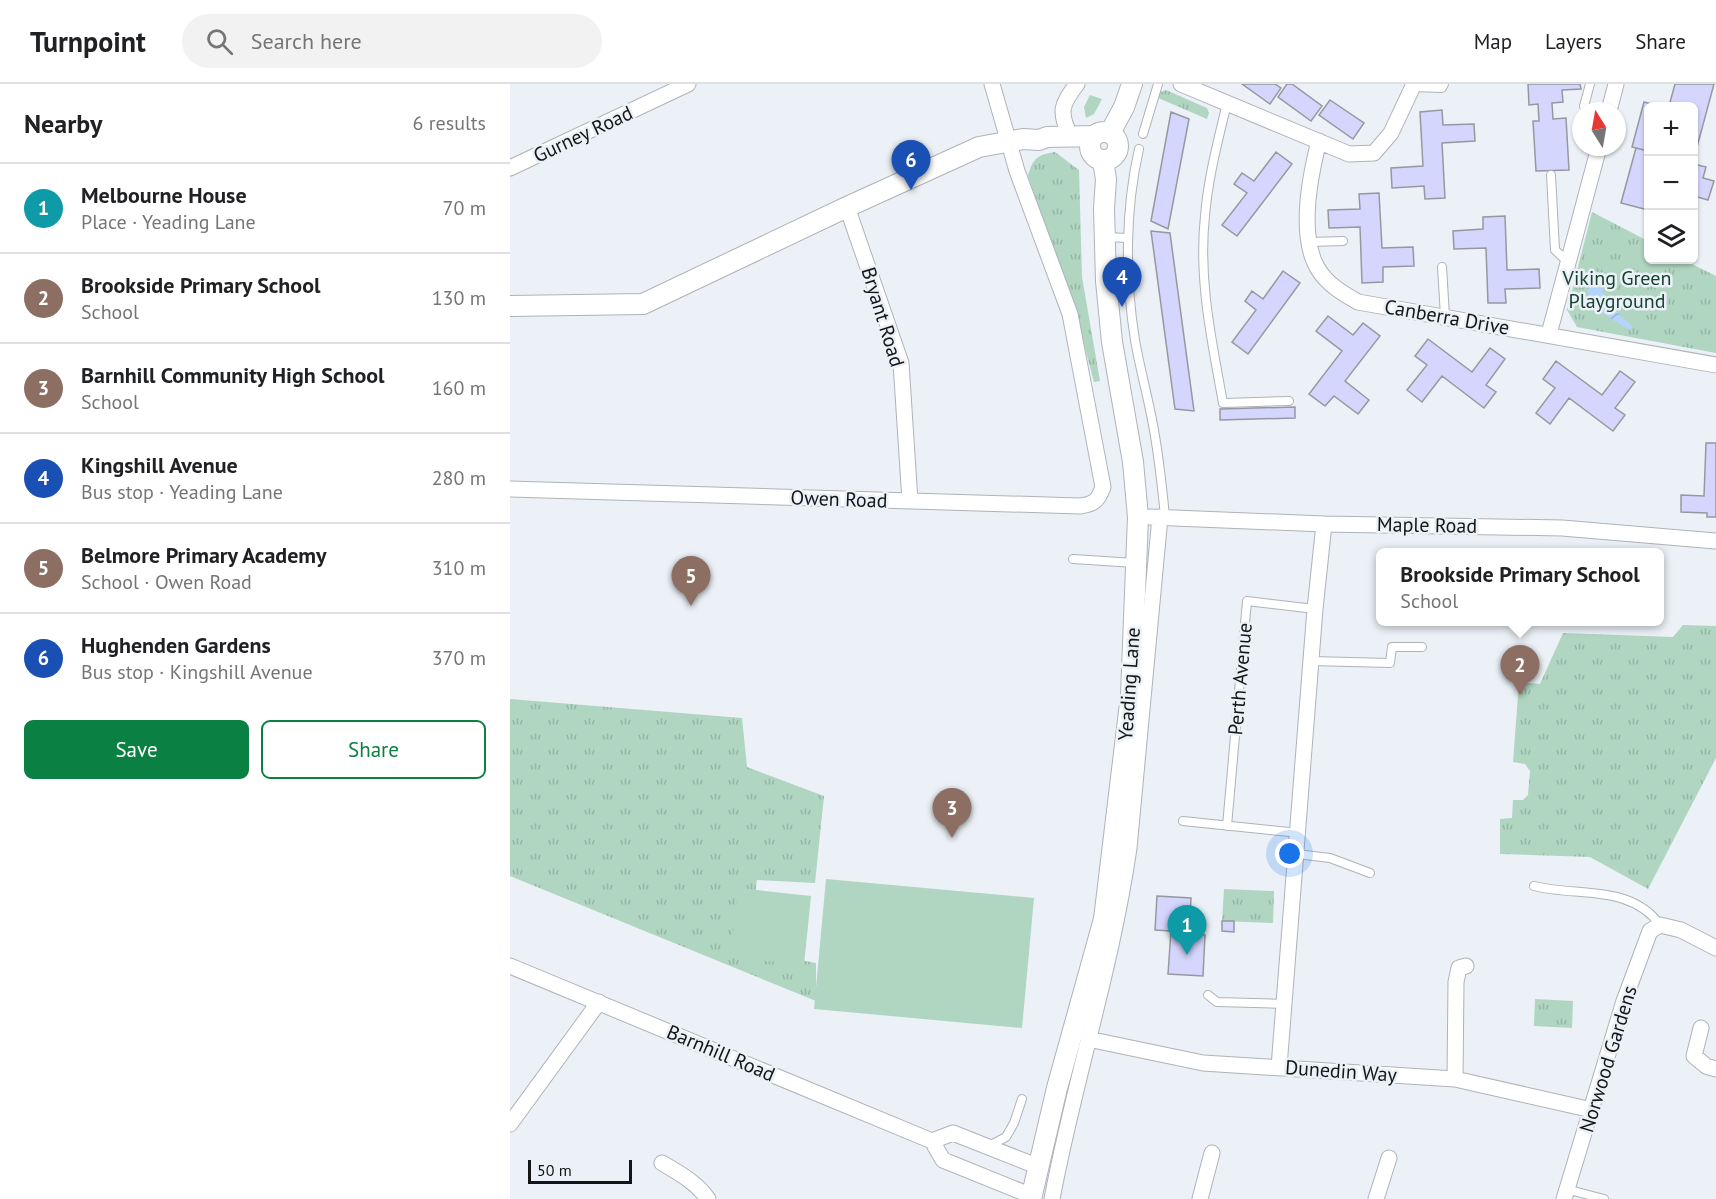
<!DOCTYPE html>
<meta charset="utf-8">
<style>
:root{--surface:#fff;--page:#f2f2f2;--text:#202124;--muted:#757577;--line:#e0e0e0;--accent:#0b8043}
body{margin:0;font-family:"PT Sans",sans-serif;background:var(--page);color:var(--text)}
.controls{position:absolute;right:18px;top:18px;display:grid;overflow:hidden;border-radius:9px;box-shadow:0 2px 4px #0004}
.controls button{width:54px;height:54px;display:grid;place-items:center;padding:0;border:0;border-bottom:2px solid var(--line);background:var(--surface);color:var(--text);font:30px sans-serif}
.compass{position:absolute;left:1062px;top:18px;width:54px;height:54px;border-radius:50%;background:var(--surface);box-shadow:0 2px 4px #0004;rotate:349deg}
.scale{position:absolute;left:18px;bottom:15px;width:104px;box-sizing:border-box;padding-left:6px;border:3px solid #131517;border-top:0;font-size:16px;line-height:21px;white-space:nowrap;color:#131517;-webkit-text-stroke:4px #ebf1f7;paint-order:stroke}
.you{position:absolute;left:780px;top:770px;width:21px;height:21px;margin:-15px;border:4px solid #fff;border-radius:50%;background:#1a73e8;box-shadow:0 0 0 9px #1a73e833}
.badge{display:grid;place-items:center;width:39px;height:39px;border-radius:50%;background:var(--accent);color:#fff;font-size:20px;font-weight:700}
.pin{position:absolute;translate:-50% -50px;filter:drop-shadow(0 2px 3px #0008)}
.pin::after{content:'';position:absolute;top:32px;width:21px;height:18px;background:inherit;clip-path:polygon(0 0,100% 0,50% 100%)}
.popup{position:absolute;left:866px;top:464px;width:288px;height:78px;box-sizing:border-box;display:grid;place-content:center;border-radius:9px;background:var(--surface);filter:drop-shadow(0 2px 4px #0005);font-size:20px;white-space:nowrap;color:var(--muted)}
.popup b{font-size:22px;color:var(--text)}
.popup::after{content:'';position:absolute;left:50%;top:100%;margin-left:-12px;border:12px solid transparent;border-top-color:var(--surface)}
.list{margin:0;padding:0;list-style:none}
h2{display:flex;justify-content:space-between;align-items:center;height:78px;margin:0;padding:0 24px;font-size:26px}
h2 small{font-size:20px;font-weight:400;color:var(--muted)}
.list li{display:grid;grid-template-columns:39px 1fr auto;gap:18px;align-items:center;box-sizing:border-box;height:90px;padding:0 24px;border-top:2px solid var(--line)}
.list b{display:block;font-size:22px;white-space:nowrap}
.list p{margin:0;font-size:20px;white-space:nowrap;color:var(--muted)}
.list em{font-size:20px;font-style:normal;color:var(--muted)}
.actions{display:flex;gap:12px;padding:18px 24px}
.actions a{flex:1;padding:14px 0;border:2px solid var(--accent);border-radius:9px;text-align:center;font-size:21px;color:var(--accent)}
.actions .main{background:var(--accent);color:#fff}
.icon{flex:none;width:33px;height:33px;fill:none;stroke:currentColor;stroke-width:2;stroke-linecap:round;stroke-linejoin:round}
.map{position:relative;flex:none;width:1206px;height:1115px;overflow:hidden}
header{display:flex;align-items:center;gap:36px;box-sizing:border-box;height:84px;padding:0 30px;background:var(--surface);border-bottom:2px solid var(--line)}
header strong{font-size:28px}
nav{display:flex;gap:33px;margin-inline-start:auto;font-size:21px}
.search{width:420px;height:54px;background:var(--page);display:flex;align-items:center;gap:15px;box-sizing:border-box;padding:0 21px;border-radius:33px;color:var(--muted);font-size:22px}
main{display:flex}
aside{flex:1;background:var(--surface)}
.map>svg:first-child{display:block}
</style>
<header>
<strong>Turnpoint</strong>
<div class="search"><svg class="icon" aria-label="search" viewBox="0 0 24 24"><circle cx="10" cy="10" r="6"/><path d="M15 15l6 6"/></svg>Search here</div>
<nav><a>Map</a><a>Layers</a><a>Share</a></nav>
</header>
<main>
<aside>
<h2>Nearby<small>6 results</small></h2>
<ul class="list">
<li><span class="badge" style="background:#0f9aa8">1</span><div><b>Melbourne House</b><p>Place · Yeading Lane</p></div><em>70 m</em></li>
<li><span class="badge" style="background:#8d6e63">2</span><div><b>Brookside Primary School</b><p>School</p></div><em>130 m</em></li>
<li><span class="badge" style="background:#8d6e63">3</span><div><b>Barnhill Community High School</b><p>School</p></div><em>160 m</em></li>
<li><span class="badge" style="background:#1a4fb4">4</span><div><b>Kingshill Avenue</b><p>Bus stop · Yeading Lane</p></div><em>280 m</em></li>
<li><span class="badge" style="background:#8d6e63">5</span><div><b>Belmore Primary Academy</b><p>School · Owen Road</p></div><em>310 m</em></li>
<li><span class="badge" style="background:#1a4fb4">6</span><div><b>Hughenden Gardens</b><p>Bus stop · Kingshill Avenue</p></div><em>370 m</em></li>
</ul>
<div class="actions"><a class="main">Save</a><a>Share</a></div>
</aside>
<div class="map">
<svg width="1206" height="1115" viewBox="0 0 1206 1115">
<defs>
<pattern id="grass-tufts" width="24" height="20" patternUnits="userSpaceOnUse" patternTransform="scale(1.5)"><rect width="24" height="20" fill="#b0d5c1"/><path d="M3 7l-1-3M5 7V3M7 7l1-3M15 17l-1-3M17 17v-4M19 17l1-3" fill="none" stroke="#96b6a5"/></pattern>
<pattern id="water-waves" width="16" height="10" patternUnits="userSpaceOnUse" patternTransform="scale(1.5)"><rect width="16" height="10" fill="#b2d4fd"/><path d="M0 5q4-4 8 0t8 0" fill="none" stroke="#98b5d8"/></pattern>
</defs>
<rect width="100%" height="100%" fill="#ebf1f7"/>
<path fill="url(#grass-tufts)" d="M 656,6 L 697,24 L 699,29 L 697,35 L 646,13 L 648,9 Z
M 580,11 L 592,15 L 584,30 L 576,34 L 574,23 Z
M 545,68 L 569,86 L 572,193 L 590,297 L 584,298 L 563,218 L 518,92 C 523,74 527,71 545,68 Z
M 1082,128 L 1138,157 L 1138,176 L 1174,176 L 1206,192 L 1206,269 L 1067,243 L 1057,226 Z
M 1173,541 L 1206,542 L 1206,674 L 1138,805 L 1080,773 L 990,770 L 990,735 L 1002,734 L 1003,716 L 1013,716 L 1018,711 L 1020,687 L 1015,680 L 1003,678 L 1009,598 L 1030,600 L 1053,549 L 1163,553 Z
M 0,615 L 232,634 L 237,683 L 314,712 L 305,799 L 247,796 L 237,866 L 306,879 L 306,917 L 0,792 Z
M 714,805 L 764,807 L 763,839 L 712,837 Z
M 1025,915 L 1063,917 L 1062,944 L 1024,942 Z"/>
<path fill="#b0d5c1" d="M 316,795 L 524,814 L 512,944 L 304,925 Z
M 228,804 L 301,812 L 294,881 L 220,873 Z"/>
<path fill="url(#water-waves)" d="M 1081,184 L 1088,188 L 1096,218 L 1123,243 L 1119,246 C 1101,234 1079,225 1077,202 C 1077,195 1077,190 1081,184 Z"/>
<path fill="#d5d6fd" stroke="#97989f" stroke-width="1.5" d="M 732,0 L 765,0 L 771,4 L 760,20 Z
M 777,0 L 782,0 L 812,22 L 801,37 L 768,13 Z
M 1018,0 L 1070,0 L 1071,5 L 1052,6 L 1053,18 L 1042,19 L 1043,35 L 1056,34 L 1059,86 L 1026,87 L 1023,37 L 1029,37 L 1028,20 L 1019,21 Z
M 1165,0 L 1204,0 L 1184,74 L 1184,22 L 1159,22 Z
M 820,16 L 854,39 L 843,55 L 809,31 Z
M 1134,18 L 1150,22 L 1138,22 L 1138,67 L 1122,63 Z
M 932,26 L 933,41 L 964,40 L 965,57 L 932,59 L 935,114 L 915,115 L 914,102 L 882,104 L 881,84 L 913,82 L 910,28 Z
M 661,28 L 679,35 L 658,145 L 641,137 Z
M 1126,64 L 1138,67 L 1138,126 L 1111,119 Z
M 766,68 L 782,80 L 727,152 L 712,141 L 737,109 L 724,100 L 732,89 L 744,97 Z
M 1184,80 L 1196,83 L 1193,94 L 1204,97 L 1198,116 L 1184,112 Z
M 869,109 L 872,164 L 903,163 L 904,182 L 873,183 L 873,198 L 852,199 L 850,143 L 819,144 L 818,126 L 850,125 L 849,110 Z
M 995,132 L 997,186 L 1029,185 L 1030,204 L 995,205 L 996,219 L 978,219 L 976,164 L 944,165 L 943,147 L 973,145 L 973,133 Z
M 641,147 L 660,149 L 684,327 L 665,325 Z
M 773,187 L 790,199 L 738,270 L 722,258 L 746,226 L 735,217 L 742,207 L 753,215 Z
M 818,232 L 843,251 L 853,239 L 870,252 L 835,297 L 859,316 L 848,330 L 824,312 L 815,322 L 799,310 L 832,267 L 806,247 Z
M 918,255 L 962,288 L 980,264 L 995,275 L 976,301 L 986,308 L 974,324 L 932,292 L 912,318 L 897,306 L 917,281 L 905,272 Z
M 1046,277 L 1092,311 L 1110,287 L 1125,298 L 1105,324 L 1115,331 L 1103,347 L 1059,314 L 1040,340 L 1026,329 L 1045,304 L 1033,295 Z
M 785,323 L 785,334 L 710,336 L 710,325 Z
M 1196,359 L 1206,359 L 1206,433 L 1197,433 L 1197,429 L 1171,428 L 1171,411 L 1194,412 Z
M 647,812 L 681,814 L 679,850 L 695,851 L 693,892 L 658,890 L 661,847 L 645,846 Z
M 712,837 L 724,837 L 724,848 L 712,847 Z"/>
<g fill="none" stroke-linecap="round" stroke-linejoin="round">
<g stroke="#aeb3b9" stroke-width="10">
<path id="service" d="M 902,3 L 932,4 L 934,0
M 717,19 C 708,57 698,94 695,132 C 688,195 702,258 713,319 L 779,317
M 1074,22 L 1080,0
M 633,50 L 648,0
M 629,65 C 615,126 615,194 625,256 C 630,285 638,313 643,341 C 649,372 652,402 655,432
M 1041,91 L 1045,166 L 1058,178
M 595,153 L 618,154
M 799,158 L 833,157
M 932,183 L 935,232
M 563,475 L 625,479
M 801,577 L 880,579 L 882,563 L 912,563
M 673,737 L 789,749
M 717,742 L 737,517 L 805,525
M 787,770 L 820,774 L 860,789
M 1024,802 C 1067,813 1121,800 1150,841
M 698,911 L 707,918 L 775,920
M 479,1062 L 496,1053 L 504,1039 L 512,1015
M 1056,1105 L 1094,1115"/>
</g>
<g stroke="#aeb3b9" stroke-width="17">
<path id="minor" d="M 671,0 L 839,70 L 864,69 L 881,49 L 904,0
M 1099,27 L 1106,0
M 560,51 C 548,27 552,20 567,0
M 809,57 C 800,92 790,143 804,177 C 812,197 830,208 848,218 L 1206,281
M 0,84 L 178,0
M 337,123 L 391,279 L 400,417
M 1039,250 L 1089,63
M 0,405 L 570,422 C 584,420 588,417 593,403 L 560,230 L 507,87 L 482,0
M 640,433 L 814,440 L 1052,444 L 1206,457
M 0,882 L 422,1057
M 1191,944 L 1184,972 L 1196,982 L 1206,985
M 578,955 L 693,979 L 945,995 L 1082,1026
M 769,983 L 805,525 L 814,440
M 945,995 L 946,898 L 949,884 L 956,882
M 0,1040 L 89,918
M 152,1079 C 169,1089 186,1098 198,1115
M 522,1112 L 433,1076 L 422,1057 L 443,1049 L 529,1083
M 542,1115 C 564,997 602,883 619,764 L 650,433
M 690,1115 L 702,1069
M 866,1115 L 879,1074
M 1054,1115 L 1114,917 L 1140,847 L 1150,841 L 1171,846 L 1206,864"/>
</g>
<g stroke="#aeb3b9" stroke-width="22">
<path id="tertiary" d="M580 62a14 14 0 1 1 28 0a14 14 0 1 1-28 0Z
M 600,49 L 614,23 L 622,0
M 0,222 L 133,220 L 337,123 L 469,63 L 513,55 L 529,56 L 537,53 L 584,52
M 521,1115 L 547,1004 L 594,835 L 621,611 L 628,433 L 623,378 L 602,258 L 596,197 L 594,125 L 596,95 L 593,77"/>
</g>
<use href="#service" stroke="#fff" stroke-width="8"/>
<use href="#minor" stroke="#fff" stroke-width="15"/>
<use href="#tertiary" stroke="#fff" stroke-width="20"/>
</g>
<g text-anchor="middle" stroke-width="5" stroke-linejoin="round" paint-order="stroke">
<g font-size="20" fill="#131517" stroke="#ebf1f7">
<text transform="translate(73 50) rotate(-25)" y="7">Gurney Road</text>
<text transform="translate(373 233) rotate(73)" y="7">Bryant Road</text>
<text transform="translate(937 233) rotate(10)" y="7">Canberra Drive</text>
<text transform="translate(329 415) rotate(2)" y="7">Owen Road</text>
<text transform="translate(917 441) rotate(1)" y="7">Maple Road</text>
<text transform="translate(730 595) rotate(-85)" y="7">Perth Avenue</text>
<text transform="translate(619 600) rotate(-86)" y="7">Yeading Lane</text>
<text transform="translate(211 969) rotate(23)" y="7">Barnhill Road</text>
<text transform="translate(1098 975) rotate(-73)" y="7">Norwood Gardens</text>
<text transform="translate(831 987) rotate(4)" y="7">Dunedin Way</text>
</g>
<g font-size="20" fill="#17422f" stroke="#ebf1f7">
<text x="1107" y="201">Viking Green<tspan x="1107" dy="23">Playground</tspan></text>
</g>
</g>
</svg>
<div class="controls">
<button>+</button>
<button>−</button>
<button><svg class="icon" aria-label="layers" viewBox="0 0 24 24"><path d="M12 4l9 5-9 5-9-5zM3 14l9 5 9-5"/></svg></button>
</div>
<svg class="compass" viewBox="-18 -18 36 36"><path d="M0-13l5 13h-10z" fill="#e53935"/><path d="M0 13l5-13h-10z" fill="#757577"/></svg>
<div class="scale">50 m</div>
<div class="you"></div>
<div class="pin badge" style="left:677px;top:871px;background:#0f9aa8">1</div>
<div class="pin badge" style="left:1010px;top:611px;background:#8d6e63">2</div>
<div class="popup"><b>Brookside Primary School</b>School</div>
<div class="pin badge" style="left:442px;top:754px;background:#8d6e63">3</div>
<div class="pin badge" style="left:612px;top:223px;background:#1a4fb4">4</div>
<div class="pin badge" style="left:181px;top:522px;background:#8d6e63">5</div>
<div class="pin badge" style="left:401px;top:106px;background:#1a4fb4">6</div>
</div>
</main>
